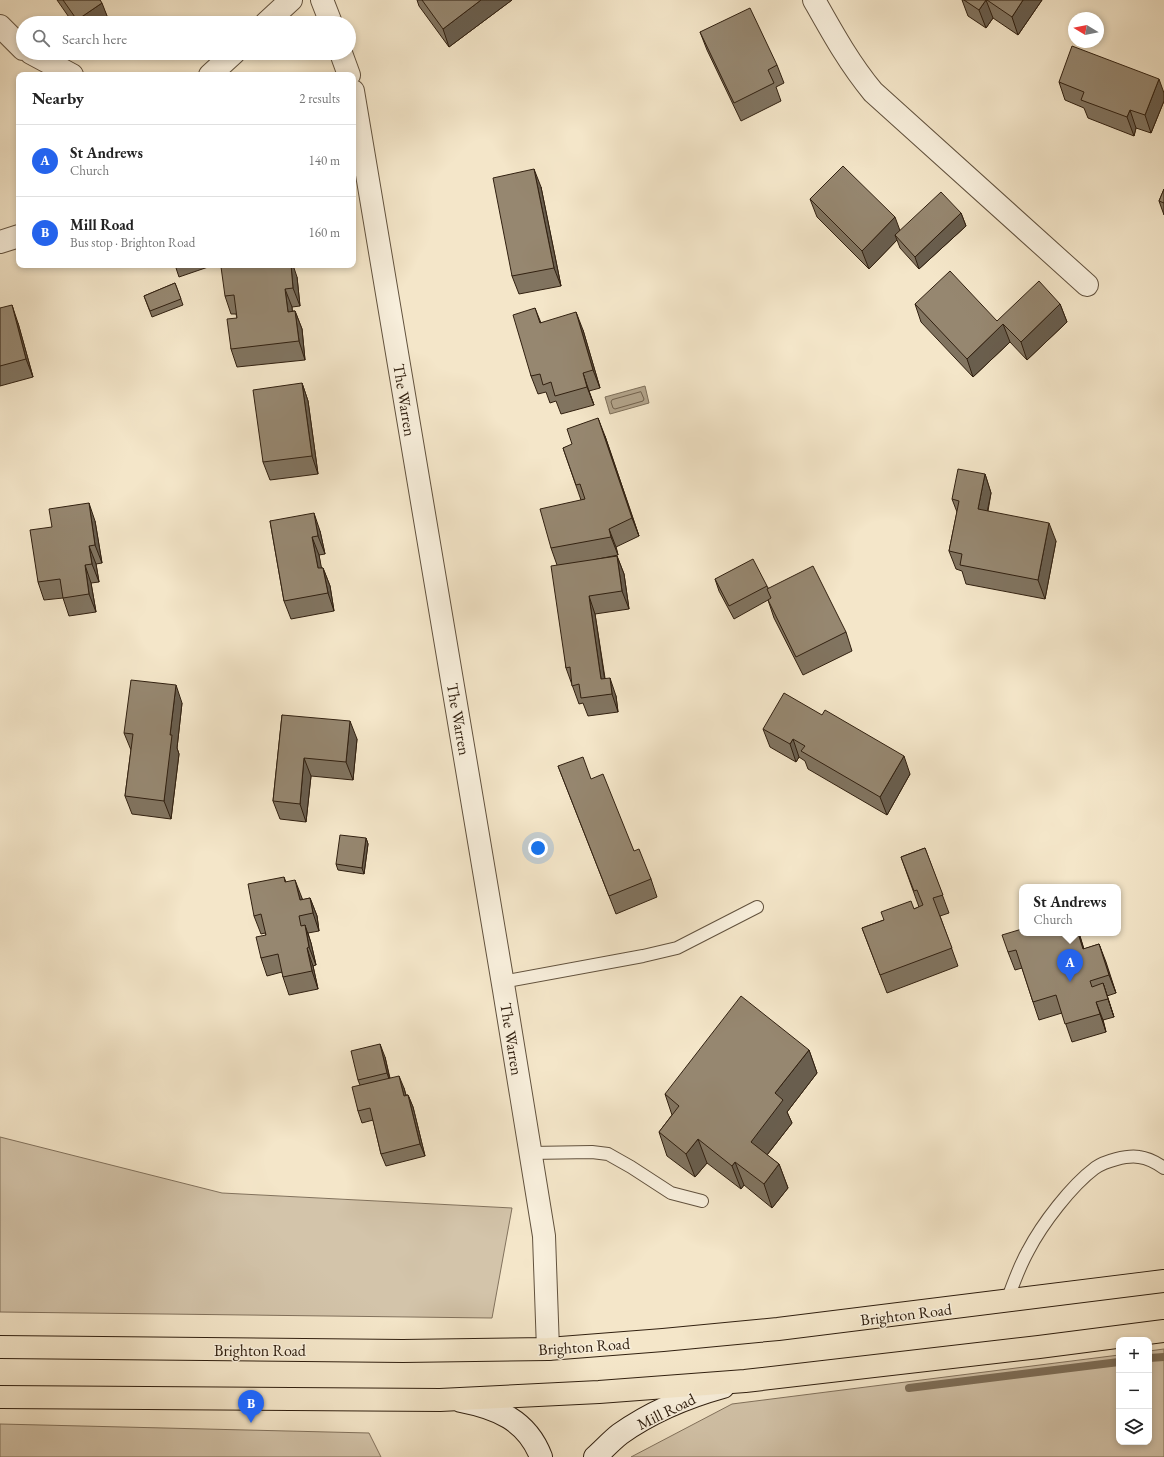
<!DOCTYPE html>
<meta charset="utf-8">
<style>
:root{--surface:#fff;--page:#f6f6f6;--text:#222;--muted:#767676;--line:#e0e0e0;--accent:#2563eb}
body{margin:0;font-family:"EB Garamond",serif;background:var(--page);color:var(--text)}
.controls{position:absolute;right:12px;bottom:12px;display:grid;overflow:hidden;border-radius:8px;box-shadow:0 2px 6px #0003}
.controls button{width:36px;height:36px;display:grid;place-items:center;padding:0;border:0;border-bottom:1px solid var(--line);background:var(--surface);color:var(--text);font:20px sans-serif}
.compass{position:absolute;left:1068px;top:12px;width:36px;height:36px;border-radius:50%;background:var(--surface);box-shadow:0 2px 6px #0003;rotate:280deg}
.you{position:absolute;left:538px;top:848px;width:14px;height:14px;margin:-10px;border:3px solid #fff;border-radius:50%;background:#1a73e8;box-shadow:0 0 0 6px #1a73e833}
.badge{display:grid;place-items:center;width:26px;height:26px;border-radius:50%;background:var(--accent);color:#fff;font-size:13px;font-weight:700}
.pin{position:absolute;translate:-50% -33px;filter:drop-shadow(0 1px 2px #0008)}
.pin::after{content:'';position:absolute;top:21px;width:14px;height:12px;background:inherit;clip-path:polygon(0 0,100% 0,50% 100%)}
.popup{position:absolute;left:1019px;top:884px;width:102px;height:52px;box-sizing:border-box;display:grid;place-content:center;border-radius:8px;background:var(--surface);filter:drop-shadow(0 1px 3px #0005);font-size:13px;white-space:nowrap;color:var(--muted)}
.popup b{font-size:15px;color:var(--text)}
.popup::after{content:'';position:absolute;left:50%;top:100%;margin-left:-8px;border:8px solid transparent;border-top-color:var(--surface)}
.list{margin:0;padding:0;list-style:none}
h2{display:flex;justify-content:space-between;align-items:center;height:52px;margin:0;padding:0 16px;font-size:17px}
h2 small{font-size:13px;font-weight:400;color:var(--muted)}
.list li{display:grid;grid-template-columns:26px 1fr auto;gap:12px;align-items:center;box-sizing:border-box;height:72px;padding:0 16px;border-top:1px solid var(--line)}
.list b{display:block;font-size:15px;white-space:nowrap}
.list p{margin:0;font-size:13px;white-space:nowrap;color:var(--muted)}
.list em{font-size:13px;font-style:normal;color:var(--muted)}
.icon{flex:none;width:22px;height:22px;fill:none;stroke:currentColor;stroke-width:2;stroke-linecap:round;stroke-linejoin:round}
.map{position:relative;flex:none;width:1164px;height:1457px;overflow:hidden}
.search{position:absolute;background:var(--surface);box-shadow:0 2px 6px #0003;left:16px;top:16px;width:340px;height:44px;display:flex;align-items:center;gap:10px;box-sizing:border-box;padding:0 14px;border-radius:22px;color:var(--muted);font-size:15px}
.panel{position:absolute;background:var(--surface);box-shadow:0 2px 6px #0003;left:16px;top:72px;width:340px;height:196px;border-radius:8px}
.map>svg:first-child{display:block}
</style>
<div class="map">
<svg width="1164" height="1457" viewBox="0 0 1164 1457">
<rect width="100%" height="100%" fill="#f4e6c9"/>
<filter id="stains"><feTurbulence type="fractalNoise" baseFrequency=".005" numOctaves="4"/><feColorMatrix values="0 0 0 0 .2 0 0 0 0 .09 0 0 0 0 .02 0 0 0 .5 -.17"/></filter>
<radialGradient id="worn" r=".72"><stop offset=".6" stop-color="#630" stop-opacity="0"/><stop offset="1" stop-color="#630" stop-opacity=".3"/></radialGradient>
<path fill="#d3c4aa" stroke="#82725d" d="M 0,1137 L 222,1193 L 512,1208 L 492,1318 L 0,1312 Z
M 1164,1349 L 1164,1457 L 631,1457 L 732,1404 L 1119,1355 L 1119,1442 L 1149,1442 L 1149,1351 Z
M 0,1424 L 369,1433 L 381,1457 L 0,1457 Z"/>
<path fill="#b2a38a" stroke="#7e6f59" d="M 645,386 L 649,403 L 610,414 L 605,397 Z"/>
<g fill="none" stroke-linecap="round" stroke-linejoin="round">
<path stroke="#72624d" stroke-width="1" d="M 641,392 L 644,399 L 643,401 L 615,409 L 613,408 L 611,402 L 612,400 Z"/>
<path stroke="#7e6f59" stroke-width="8" d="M 1149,1358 L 1164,1357
M 909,1388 L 1119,1362"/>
<g stroke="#62523e" stroke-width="14">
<path id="lane" d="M 502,982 L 643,956 L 677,948 L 757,907
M 530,1153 L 592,1152 L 608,1154 L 631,1167 L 671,1193 L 702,1201
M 1007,1301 C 1013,1284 1019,1267 1028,1251 C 1042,1224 1071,1186 1095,1168 C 1105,1161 1127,1155 1139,1157 C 1147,1158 1157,1163 1164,1168"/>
</g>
<g stroke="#62523e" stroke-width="24">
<path id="street" d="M 322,0 L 331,23
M 814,0 C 832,32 849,63 873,92 L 1087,285
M 266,23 L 291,0
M 0,26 L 23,49
M 31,53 L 72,75
M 341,53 L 349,75
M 210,75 L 234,53
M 353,91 L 504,990 L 544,1236 L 548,1349
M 0,242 L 19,236"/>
</g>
<g stroke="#312010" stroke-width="24">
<path id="secondary" d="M 461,1401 C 497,1408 527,1420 541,1457
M 595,1457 C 603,1450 611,1441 620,1434 C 651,1412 687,1397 723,1387"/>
</g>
<g stroke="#312010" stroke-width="24">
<path id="highway" d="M 0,1347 L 403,1351 L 548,1349 L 663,1340 L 778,1329 L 1164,1281
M 0,1397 L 440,1400 L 599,1392 L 745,1381 L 1039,1347 L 1164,1331"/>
</g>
<use href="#lane" stroke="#f8efdc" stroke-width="12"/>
<use href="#street" stroke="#f8efdc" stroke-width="22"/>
<use href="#secondary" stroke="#f8efdc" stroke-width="22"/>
<use href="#highway" stroke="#f4e6c9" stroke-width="22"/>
</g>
<path fill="#817460" stroke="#312010" d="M 57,0 L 100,0 L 109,21 L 106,23 L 73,23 Z
M 417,0 L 512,0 L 449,47 L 419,6 Z
M 962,0 L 1042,0 L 1018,35 L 993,18 L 986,28 L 968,16 Z
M 700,32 L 777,65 L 784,83 L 776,87 L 781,101 L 741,121 L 707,50 Z
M 1059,82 L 1164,93 L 1164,101 L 1151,133 L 1136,128 L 1134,136 L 1088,118 L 1084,108 L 1065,100 Z
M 541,187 L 561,286 L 519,294 L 512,276 Z
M 1164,189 L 1164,215 L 1159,201 Z
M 810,199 L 900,231 L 961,213 L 966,226 L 919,269 L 900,248 L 897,240 L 869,269 L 817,217 Z
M 175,265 L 214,265 L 179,277 Z
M 297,277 L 300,306 L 292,307 L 292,311 L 295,311 L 302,329 L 305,360 L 237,367 L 231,349 L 237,318 L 236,314 L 231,314 L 225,296 Z
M 175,283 L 183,305 L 152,317 L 144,296 Z
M 915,304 L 997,321 L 1060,304 L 1067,322 L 1027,360 L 1010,342 L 973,377 L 921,322 Z
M 0,308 L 18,323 L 33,377 L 0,386 Z
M 535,308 L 541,323 L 583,330 L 600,388 L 589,391 L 594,405 L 561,414 L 556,401 L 550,403 L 546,392 L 538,394 L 531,376 Z
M 302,383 L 308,401 L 318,474 L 270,480 L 263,462 Z
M 605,436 L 639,536 L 616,547 L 618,555 L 593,560 L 617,556 L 624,574 L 629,609 L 595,614 L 605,678 L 616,696 L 618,712 L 588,716 L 583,703 L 579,704 L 566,668 L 557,565 L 551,548 L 581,500 L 563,448 Z
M 985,474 L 991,493 L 988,511 L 1056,541 L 1045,599 L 966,584 L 962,571 L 956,569 L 949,551 L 957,512 L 952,499 Z
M 95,521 L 102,563 L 96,564 L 99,582 L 91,583 L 96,612 L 69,616 L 63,598 L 44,600 L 38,582 Z
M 270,521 L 320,531 L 325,554 L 319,555 L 321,568 L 323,568 L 330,586 L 334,611 L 291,619 L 284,601 Z
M 715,579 L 767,586 L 768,588 L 846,632 L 852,651 L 803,675 L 774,618 L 768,600 L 734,619 L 719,591 Z
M 182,703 L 177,748 L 179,754 L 171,819 L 132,814 L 125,796 L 131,750 L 124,733 Z
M 282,715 L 357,739 L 353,780 L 311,776 L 306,822 L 280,819 L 273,801 Z
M 763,729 L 910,774 L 887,815 L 808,769 L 805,761 L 799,757 L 796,762 L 770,747 Z
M 558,766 L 634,851 L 651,879 L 657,897 L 616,914 Z
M 366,838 L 368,844 L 364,874 L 338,870 L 336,864 Z
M 925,848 L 949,913 L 940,916 L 958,966 L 887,993 L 862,928 L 919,907 L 901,857 Z
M 284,877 L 286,882 L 302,898 L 302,900 L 310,898 L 317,916 L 319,931 L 308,933 L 311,943 L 316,965 L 313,966 L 318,989 L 289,995 L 283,977 L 282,972 L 267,976 L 261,958 L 266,935 L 265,933 L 261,934 L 254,916 Z
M 1022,933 L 1079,933 L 1084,949 L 1099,944 L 1116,993 L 1107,996 L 1114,1017 L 1103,1020 L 1106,1032 L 1072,1042 L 1062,1013 L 1039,1020 L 1033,1002 L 1022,968 L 1015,970 L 1008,952 Z
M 809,1050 L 817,1073 L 787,1112 L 792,1123 L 767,1155 L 779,1164 L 788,1188 L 772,1208 L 744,1185 L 741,1189 L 707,1163 L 695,1177 L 667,1156 L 659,1132 L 672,1115 L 665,1094 Z
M 385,1057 L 390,1078 L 404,1088 L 406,1095 L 408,1095 L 413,1107 L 425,1156 L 386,1166 L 381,1154 L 373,1120 L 362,1123 L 358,1111 L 360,1085 L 358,1080 Z"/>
<path fill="#695e4e" stroke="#312010" d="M 481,0 L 512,0 L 449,47 L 443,29 Z
M 986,0 L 993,18 L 986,28 L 979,10 Z
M 1023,0 L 1042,0 L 1018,35 L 1012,17 Z
M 102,3 L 109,21 L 106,23 L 78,23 L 77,20 Z
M 1159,79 L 1164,93 L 1164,101 L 1151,133 L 1145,115 Z
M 1130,110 L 1136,128 L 1134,136 L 1127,117 Z
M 534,169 L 541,187 L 561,286 L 554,268 Z
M 961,213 L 966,226 L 919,269 L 915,257 Z
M 895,217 L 902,236 L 895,235 L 897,240 L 869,269 L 862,251 Z
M 291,265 L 293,265 L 297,277 L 300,306 L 293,288 Z
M 285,289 L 292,307 L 294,330 L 288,312 Z
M 1060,304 L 1067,322 L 1027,360 L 1021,342 Z
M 12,305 L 18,323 L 33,377 L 26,359 Z
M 295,311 L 302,329 L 305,360 L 299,341 Z
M 576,312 L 583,330 L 600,388 L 593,370 Z
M 1003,324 L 1010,342 L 973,377 L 967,359 Z
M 583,373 L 589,391 L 594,405 L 587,387 Z
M 302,383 L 308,401 L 318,474 L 312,456 Z
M 598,418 L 605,436 L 639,536 L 632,518 Z
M 985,474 L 991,493 L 984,527 L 978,509 Z
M 89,503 L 95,521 L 102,563 L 95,545 Z
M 314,513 L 320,531 L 325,554 L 318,536 Z
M 1049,523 L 1056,541 L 1045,599 L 1038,580 Z
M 609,529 L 616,547 L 618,555 L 611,537 Z
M 312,537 L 319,555 L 325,586 L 318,568 Z
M 89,546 L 96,564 L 99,582 L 92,564 Z
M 617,556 L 624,574 L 629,609 L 622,591 Z
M 85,565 L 91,583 L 96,612 L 89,594 Z
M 323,568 L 330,586 L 334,611 L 328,593 Z
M 589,596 L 595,614 L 607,695 L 601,679 Z
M 610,678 L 616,696 L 618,712 L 612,694 Z
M 176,685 L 182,703 L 177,748 L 179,754 L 171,819 L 164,801 L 170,735 Z
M 350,721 L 357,739 L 353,780 L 346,762 Z
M 793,739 L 799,757 L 796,762 L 790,744 Z
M 904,756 L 910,774 L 887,815 L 880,797 Z
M 304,758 L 311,776 L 306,822 L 300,804 Z
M 366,838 L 368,844 L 364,874 L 362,868 Z
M 295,880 L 302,898 L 305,914 L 300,900 Z
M 310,898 L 317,916 L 319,931 L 313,913 Z
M 305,925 L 311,943 L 316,965 L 309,947 Z
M 1078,933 L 1079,933 L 1089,967 L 1083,949 Z
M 1099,944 L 1106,962 L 1116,993 L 1109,975 Z
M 307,948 L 313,966 L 318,989 L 312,971 Z
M 1103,983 L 1109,1001 L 1114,1017 L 1108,999 Z
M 1096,1002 L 1103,1020 L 1106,1032 Z
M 380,1044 L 385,1057 L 391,1085 L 387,1073 Z
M 809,1050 L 817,1073 L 787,1112 L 792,1123 L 759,1165 L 751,1142 L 775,1093 Z
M 399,1076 L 404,1088 L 409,1108 L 404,1096 Z
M 408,1095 L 413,1107 L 425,1156 L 420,1144 Z
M 698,1139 L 707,1163 L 695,1177 L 686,1154 Z
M 735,1162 L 744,1185 L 741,1189 L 732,1166 Z
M 779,1164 L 788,1188 L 772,1208 L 764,1184 Z"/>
<path fill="#968770" stroke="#312010" d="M 63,0 L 100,0 L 102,3 L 77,20 Z
M 422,0 L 481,0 L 443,29 Z
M 964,0 L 986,0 L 979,10 Z
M 987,0 L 1023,0 L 1012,17 Z
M 750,8 L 777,65 L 768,70 L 774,83 L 734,103 L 700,32 Z
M 1072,46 L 1159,79 L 1145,115 L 1130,110 L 1127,117 L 1081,100 L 1084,92 L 1059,82 Z
M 843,166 L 895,217 L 862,251 L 810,199 Z
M 534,169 L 554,268 L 512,276 L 493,178 Z
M 1164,189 L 1164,203 L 1159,201 Z
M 941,192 L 961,213 L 915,257 L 895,235 Z
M 235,265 L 291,265 L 293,288 L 285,289 L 288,312 L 295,311 L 299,341 L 231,349 L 227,319 L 237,318 L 234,295 L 225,296 L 221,267 Z
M 950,271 L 997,321 L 1039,281 L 1060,304 L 1021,342 L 1003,324 L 967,359 L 915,304 Z
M 175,283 L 181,299 L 150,311 L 144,296 Z
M 12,305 L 26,359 L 0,366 L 0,308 Z
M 535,308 L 540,323 L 576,312 L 593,370 L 583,373 L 587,387 L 555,396 L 551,382 L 543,385 L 540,374 L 531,376 L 513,315 Z
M 302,383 L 312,456 L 263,462 L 253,390 Z
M 598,418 L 632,518 L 609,529 L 611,537 L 551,548 L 540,509 L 585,499 L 580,484 L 576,485 L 563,448 L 572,444 L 567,429 Z
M 958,469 L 985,474 L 978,509 L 1049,523 L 1038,580 L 960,565 L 962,554 L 949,551 L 959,501 L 952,499 Z
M 89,503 L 95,545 L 89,546 L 92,564 L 85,565 L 89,594 L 63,598 L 60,579 L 38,582 L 30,530 L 52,527 L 49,509 Z
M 314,513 L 318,536 L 312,537 L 318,568 L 323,568 L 328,593 L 284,601 L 270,521 Z
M 617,556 L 622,591 L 589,596 L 601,679 L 610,678 L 612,694 L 581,698 L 579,684 L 572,686 L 570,667 L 566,668 L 551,566 Z
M 753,559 L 767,586 L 729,606 L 715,579 Z
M 813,566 L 846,632 L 796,657 L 768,600 L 771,598 L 767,589 Z
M 131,680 L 176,685 L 170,735 L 172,735 L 164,801 L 125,796 L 133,734 L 124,733 Z
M 784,693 L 822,715 L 825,710 L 904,756 L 880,797 L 801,751 L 805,746 L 793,739 L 790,744 L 763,729 Z
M 282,715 L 350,721 L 346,762 L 304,758 L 300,804 L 273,801 Z
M 583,757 L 591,779 L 603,774 L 634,851 L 639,849 L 651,879 L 609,896 L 558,766 Z
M 340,835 L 366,838 L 362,868 L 336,864 Z
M 925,848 L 943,895 L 933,898 L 952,948 L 880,975 L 862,928 L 884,920 L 881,912 L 911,901 L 914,909 L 923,905 L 917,890 L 914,891 L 901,857 Z
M 284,877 L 285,882 L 295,880 L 300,900 L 310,898 L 313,913 L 299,916 L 301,926 L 305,925 L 309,947 L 307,948 L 312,971 L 283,977 L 278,954 L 261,958 L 256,937 L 266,935 L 261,914 L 254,916 L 248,884 Z
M 1022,929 L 1022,933 L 1078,933 L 1083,949 L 1099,944 L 1109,975 L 1090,981 L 1092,987 L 1103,983 L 1108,999 L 1096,1002 L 1100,1014 L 1065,1024 L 1056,995 L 1033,1002 L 1016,950 L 1008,952 L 1002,935 Z
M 741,996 L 809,1050 L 775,1093 L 783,1100 L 751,1142 L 779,1164 L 764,1184 L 735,1162 L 732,1166 L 698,1139 L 686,1154 L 659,1132 L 679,1106 L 665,1094 Z
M 380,1044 L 387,1073 L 358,1080 L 351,1051 Z
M 399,1076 L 404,1096 L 408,1095 L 420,1144 L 381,1154 L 370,1108 L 358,1111 L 352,1087 Z"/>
<g text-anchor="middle" stroke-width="3" stroke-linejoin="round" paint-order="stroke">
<g font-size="16" fill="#312010" stroke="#f8efdc">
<text transform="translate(405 400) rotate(81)" y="6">The Warren</text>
<text transform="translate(459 719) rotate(80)" y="6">The Warren</text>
<text transform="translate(512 1039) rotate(81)" y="6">The Warren</text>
<text transform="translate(906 1314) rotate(-7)" y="6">Brighton Road</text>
<text transform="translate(584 1346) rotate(-4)" y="6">Brighton Road</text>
<text x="260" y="1356">Brighton Road</text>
<text transform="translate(666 1411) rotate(-26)" y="6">Mill Road</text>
</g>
</g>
<rect width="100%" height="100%" filter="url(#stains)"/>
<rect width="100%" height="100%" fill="url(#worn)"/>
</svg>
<div class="controls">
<button>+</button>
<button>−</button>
<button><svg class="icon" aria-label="layers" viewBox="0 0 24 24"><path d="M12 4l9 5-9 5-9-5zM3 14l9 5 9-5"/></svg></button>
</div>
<svg class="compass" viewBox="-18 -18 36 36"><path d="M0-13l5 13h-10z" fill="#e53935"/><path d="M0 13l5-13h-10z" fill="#767676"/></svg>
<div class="you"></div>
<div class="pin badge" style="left:1070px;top:982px">A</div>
<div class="popup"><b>St Andrews</b>Church</div>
<div class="pin badge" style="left:251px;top:1423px">B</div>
<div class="search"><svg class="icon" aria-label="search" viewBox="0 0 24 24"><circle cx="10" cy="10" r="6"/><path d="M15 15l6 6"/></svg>Search here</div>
<section class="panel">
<h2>Nearby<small>2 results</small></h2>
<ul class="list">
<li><span class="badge">A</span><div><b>St Andrews</b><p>Church</p></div><em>140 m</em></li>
<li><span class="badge">B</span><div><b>Mill Road</b><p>Bus stop · Brighton Road</p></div><em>160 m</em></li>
</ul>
</section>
</div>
